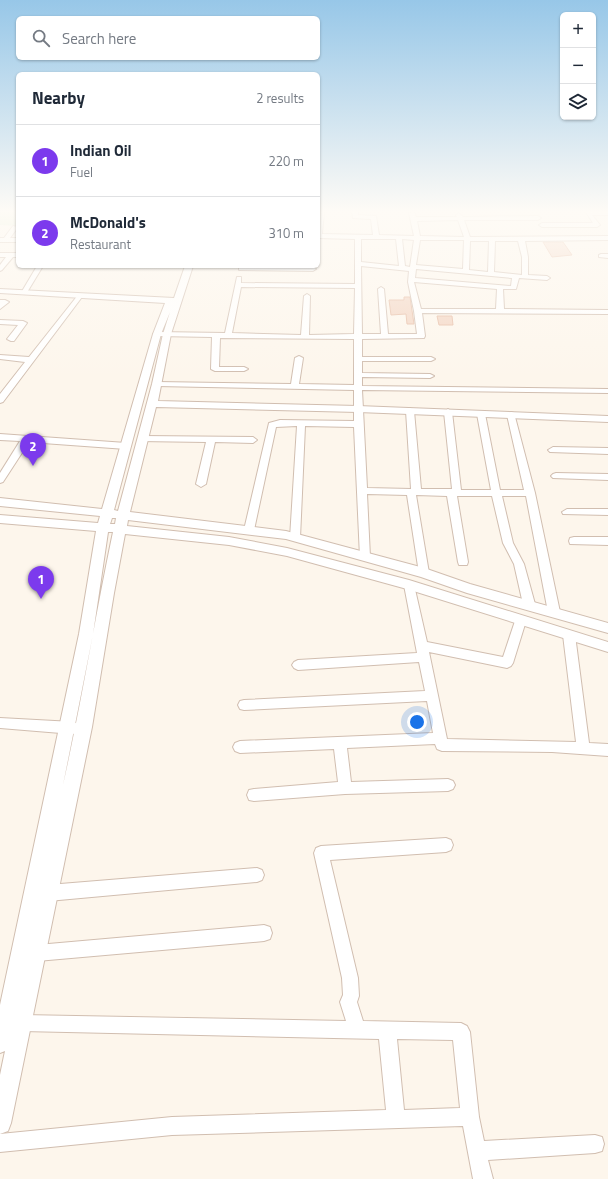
<!DOCTYPE html>
<meta charset="utf-8">
<style>
:root{--surface:#fff;--page:#f6f6f7;--text:#1f2937;--muted:#747a83;--line:#e0e1e3;--accent:#7c3aed}
body{margin:0;font-family:"Titillium Web",sans-serif;background:var(--page);color:var(--text)}
.controls{position:absolute;right:12px;top:12px;display:grid;overflow:hidden;border-radius:6px;box-shadow:0 1px 3px #0004}
.controls button{width:36px;height:36px;display:grid;place-items:center;padding:0;border:0;border-bottom:1px solid var(--line);background:var(--surface);color:var(--text);font:20px sans-serif}
.you{position:absolute;left:417px;top:722px;width:14px;height:14px;margin:-10px;border:3px solid #fff;border-radius:50%;background:#1a73e8;box-shadow:0 0 0 6px #1a73e833}
.badge{display:grid;place-items:center;width:26px;height:26px;border-radius:50%;background:var(--accent);color:#fff;font-size:13px;font-weight:700}
.pin{position:absolute;translate:-50% -33px;filter:drop-shadow(0 1px 2px #0008)}
.pin::after{content:'';position:absolute;top:21px;width:14px;height:12px;background:inherit;clip-path:polygon(0 0,100% 0,50% 100%)}
.list{margin:0;padding:0;list-style:none}
h2{display:flex;justify-content:space-between;align-items:center;height:52px;margin:0;padding:0 16px;font-size:17px}
h2 small{font-size:13px;font-weight:400;color:var(--muted)}
.list li{display:grid;grid-template-columns:26px 1fr auto;gap:12px;align-items:center;box-sizing:border-box;height:72px;padding:0 16px;border-top:1px solid var(--line)}
.list b{display:block;font-size:15px;white-space:nowrap}
.list p{margin:0;font-size:13px;white-space:nowrap;color:var(--muted)}
.list em{font-size:13px;font-style:normal;color:var(--muted)}
.icon{flex:none;width:22px;height:22px;fill:none;stroke:currentColor;stroke-width:2;stroke-linecap:round;stroke-linejoin:round}
.map{position:relative;flex:none;width:608px;height:1179px;overflow:hidden}
.search{position:absolute;background:var(--surface);box-shadow:0 1px 3px #0004;left:16px;top:16px;width:304px;height:44px;display:flex;align-items:center;gap:10px;box-sizing:border-box;padding:0 14px;border-radius:6px;color:var(--muted);font-size:15px}
.panel{position:absolute;background:var(--surface);box-shadow:0 1px 3px #0004;left:16px;top:72px;width:304px;height:196px;border-radius:6px}
.map>svg:first-child{display:block}
</style>
<div class="map">
<svg width="608" height="1179" viewBox="0 0 608 1179">
<rect width="100%" height="100%" fill="#fdf6ec"/>
<path fill="#d8ecc9" d="M 0,212 L 18,212 L 18,226 L 0,225 Z"/>
<path fill="#f3d5c3" stroke="#e6bba3" d="M 543,242 L 563,242 L 572,255 L 552,257 Z
M 404,297 L 410,297 L 414,324 L 407,324 L 406,314 L 391,315 L 389,300 L 404,300 Z
M 437,316 L 452,316 L 453,325 L 439,325 Z"/>
<g fill="none" stroke-linecap="round" stroke-linejoin="round">
<g stroke="#d1beb0" stroke-width="2">
<path id="minor" d="M 318,212 L 324,212 L 322,234 L 373,235 L 371,219 L 353,218 L 352,212 L 358,212 L 358,215 L 376,216 L 379,235 L 414,236 L 409,213 L 414,212 L 416,217 L 457,217 L 456,215 L 459,213 L 463,217 L 538,216 L 541,218 L 538,220 L 464,220 L 470,237 L 608,236 L 608,240 L 525,241 L 528,257 L 528,275 L 547,276 L 550,278 L 547,280 L 519,278 L 516,289 L 503,289 L 504,309 L 608,310 L 608,314 L 422,313 L 425,336 L 424,338 L 362,339 L 362,357 L 431,357 L 435,359 L 431,361 L 362,361 L 362,373 L 430,374 L 434,376 L 430,378 L 362,377 L 362,386 L 608,389 L 608,393 L 362,390 L 367,488 L 411,489 L 406,411 L 410,408 L 414,411 L 421,489 L 452,489 L 444,412 L 448,409 L 452,412 L 461,490 L 491,490 L 477,414 L 481,411 L 485,414 L 500,490 L 524,490 L 507,415 L 511,412 L 514,413 L 535,493 L 560,612 L 558,615 L 554,616 L 550,615 L 548,612 L 526,496 L 502,496 L 513,543 L 524,564 L 535,604 L 533,607 L 529,608 L 525,607 L 523,604 L 514,564 L 503,543 L 492,496 L 457,496 L 468,562 L 467,565 L 459,565 L 458,562 L 447,496 L 416,495 L 429,573 L 428,576 L 420,576 L 419,573 L 407,495 L 367,494 L 370,557 L 369,560 L 361,560 L 360,557 L 354,427 L 305,426 L 300,538 L 299,540 L 291,540 L 290,538 L 297,426 L 276,427 L 254,530 L 249,533 L 245,532 L 244,530 L 269,423 L 280,420 L 354,421 L 354,390 L 157,386 L 153,384 L 157,382 L 291,384 L 295,358 L 299,356 L 303,358 L 299,384 L 354,385 L 354,339 L 220,338 L 219,367 L 244,367 L 248,369 L 244,371 L 215,371 L 211,369 L 212,337 L 157,336 L 153,334 L 157,332 L 225,333 L 237,277 L 241,277 L 241,283 L 355,284 L 355,239 L 318,238 ZM 458,220 L 464,237 L 420,236 L 417,221 ZM 361,239 L 396,239 L 399,266 L 361,262 ZM 402,239 L 414,240 L 410,267 L 405,266 ZM 420,240 L 464,240 L 463,269 L 416,265 ZM 470,241 L 489,241 L 488,272 L 469,270 ZM 495,241 L 518,241 L 522,257 L 522,275 L 494,272 ZM 361,266 L 409,271 L 408,282 L 414,311 L 417,334 L 388,334 L 384,289 L 381,287 L 378,289 L 381,334 L 362,334 ZM 416,269 L 512,278 L 511,286 L 415,278 ZM 414,282 L 497,289 L 496,309 L 421,309 ZM 241,287 L 355,288 L 354,334 L 309,335 L 310,296 L 307,294 L 304,296 L 301,335 L 232,333 Z
M 586,212 L 608,212 L 608,215 L 592,215 L 600,225 L 597,227 L 542,227 L 539,225 L 542,223 L 593,223 Z
M 13,226 L 18,227 L 10,238 L 18,238 L 18,242 L 0,242 L 0,238 L 4,238 Z
M 0,253 L 18,253 L 18,257 L 13,257 L 2,270 L 0,271 L 0,265 L 6,257 L 0,257 Z
M 601,254 L 608,254 L 608,258 L 599,257 L 599,255 Z
M 37,266 L 43,266 L 26,294 L 22,294 L 21,293 Z
M 241,267 L 313,267 L 316,269 L 313,271 L 239,270 L 239,268 Z
M 80,294 L 82,295 L 82,297 L 3,402 L 0,403 L 0,394 L 25,362 L 0,359 L 0,355 L 29,357 L 78,295 Z
M 0,300 L 5,300 L 9,302 L 0,309 Z
M 0,320 L 23,321 L 27,323 L 14,341 L 11,341 L 7,339 L 18,325 L 0,324 Z
M 0,434 L 126,443 L 131,446 L 126,449 L 29,442 L 3,482 L 0,483 L 0,473 L 20,441 L 0,440 Z
M 142,436 L 253,437 L 257,440 L 253,443 L 215,442 L 206,484 L 201,487 L 196,484 L 206,442 L 139,441 L 138,439 Z
M 553,447 L 608,448 L 608,454 L 550,452 L 548,450 Z
M 556,473 L 608,474 L 608,480 L 553,478 L 551,476 L 553,474 Z
M 567,509 L 608,509 L 608,515 L 563,514 L 562,512 Z
M 574,537 L 608,537 L 608,545 L 570,544 L 569,541 L 570,538 Z
M 409,581 L 413,582 L 414,585 L 427,642 L 503,657 L 516,618 L 520,617 L 524,618 L 526,621 L 513,663 L 511,666 L 507,668 L 429,652 L 447,739 L 576,742 L 563,635 L 565,632 L 569,631 L 573,632 L 575,635 L 589,743 L 608,744 L 608,756 L 552,752 L 442,751 L 437,749 L 435,744 L 347,748 L 351,782 L 448,779 L 453,781 L 455,785 L 453,789 L 448,791 L 345,794 L 254,801 L 249,800 L 247,795 L 249,790 L 254,789 L 338,782 L 334,749 L 240,753 L 235,751 L 233,747 L 235,743 L 240,741 L 433,733 L 427,701 L 244,710 L 240,709 L 238,705 L 240,701 L 244,700 L 425,691 L 419,662 L 298,670 L 294,668 L 292,665 L 294,662 L 298,660 L 417,653 L 404,585 L 405,582 Z
M 0,718 L 73,722 L 78,724 L 79,728 L 78,732 L 73,734 L 0,728 Z
M 446,838 L 451,840 L 453,845 L 451,850 L 446,852 L 330,860 L 358,978 L 359,996 L 357,1002 L 363,1021 L 461,1023 L 467,1026 L 470,1032 L 479,1117 L 484,1141 L 595,1135 L 602,1137 L 604,1144 L 602,1151 L 595,1153 L 488,1160 L 493,1179 L 473,1179 L 463,1126 L 172,1135 L 0,1152 L 0,1134 L 172,1117 L 386,1110 L 379,1039 L 22,1031 L 16,1029 L 14,1023 L 16,1017 L 22,1015 L 346,1021 L 340,1002 L 343,995 L 342,978 L 314,853 L 316,848 L 321,846 ZM 397,1039 L 453,1040 L 460,1108 L 404,1110 Z
M 257,868 L 262,870 L 264,875 L 262,880 L 257,882 L 48,901 L 43,898 L 40,893 L 43,888 L 48,885 Z
M 264,925 L 270,927 L 272,933 L 270,939 L 264,941 L 37,961 L 31,959 L 29,953 L 31,947 L 37,945 Z"/>
</g>
<g stroke="#d1beb0" stroke-width="2">
<path id="tertiary" d="M 185,266 L 193,266 L 171,334 L 158,401 L 358,406 L 608,416 L 608,422 L 358,412 L 156,407 L 130,512 L 286,531 L 424,568 L 470,584 L 608,623 L 608,633 L 467,593 L 421,577 L 286,539 L 128,520 L 127,526 L 229,537 L 287,548 L 409,580 L 608,642 L 608,652 L 407,589 L 287,556 L 229,545 L 125,534 L 114,593 L 92,727 L 11,1123 L 8,1131 L 0,1134 L 0,1075 L 5,1051 L 0,1053 L 0,1005 L 79,634 L 96,531 L 0,523 L 0,515 L 98,523 L 100,516 L 0,506 L 0,498 L 102,509 L 153,334 L 165,303 L 0,293 L 0,289 L 174,298 ZM 170,312 L 163,334 L 152,384 L 118,511 L 114,510 L 161,334 ZM 112,518 L 116,518 L 115,524 L 110,524 ZM 108,532 L 113,532 C 95,617 82,701 63,785 L 93,634 Z"/>
</g>
<use href="#minor" fill="#fff" fill-rule="evenodd"/>
<use href="#tertiary" fill="#fff" fill-rule="evenodd"/>
</g>
<linearGradient id="sky" x2="0" y2="1"><stop stop-color="#97c7e8"/><stop offset="0.56" stop-color="#fefbf6"/><stop offset="1" stop-color="#fefbf6" stop-opacity="0"/></linearGradient>
<rect width="608" height="377" fill="url(#sky)"/>
</svg>
<div class="controls">
<button>+</button>
<button>−</button>
<button><svg class="icon" aria-label="layers" viewBox="0 0 24 24"><path d="M12 4l9 5-9 5-9-5zM3 14l9 5 9-5"/></svg></button>
</div>
<div class="you"></div>
<div class="pin badge" style="left:41px;top:599px">1</div>
<div class="pin badge" style="left:33px;top:466px">2</div>
<div class="search"><svg class="icon" aria-label="search" viewBox="0 0 24 24"><circle cx="10" cy="10" r="6"/><path d="M15 15l6 6"/></svg>Search here</div>
<section class="panel">
<h2>Nearby<small>2 results</small></h2>
<ul class="list">
<li><span class="badge">1</span><div><b>Indian Oil</b><p>Fuel</p></div><em>220 m</em></li>
<li><span class="badge">2</span><div><b>McDonald's</b><p>Restaurant</p></div><em>310 m</em></li>
</ul>
</section>
</div>
